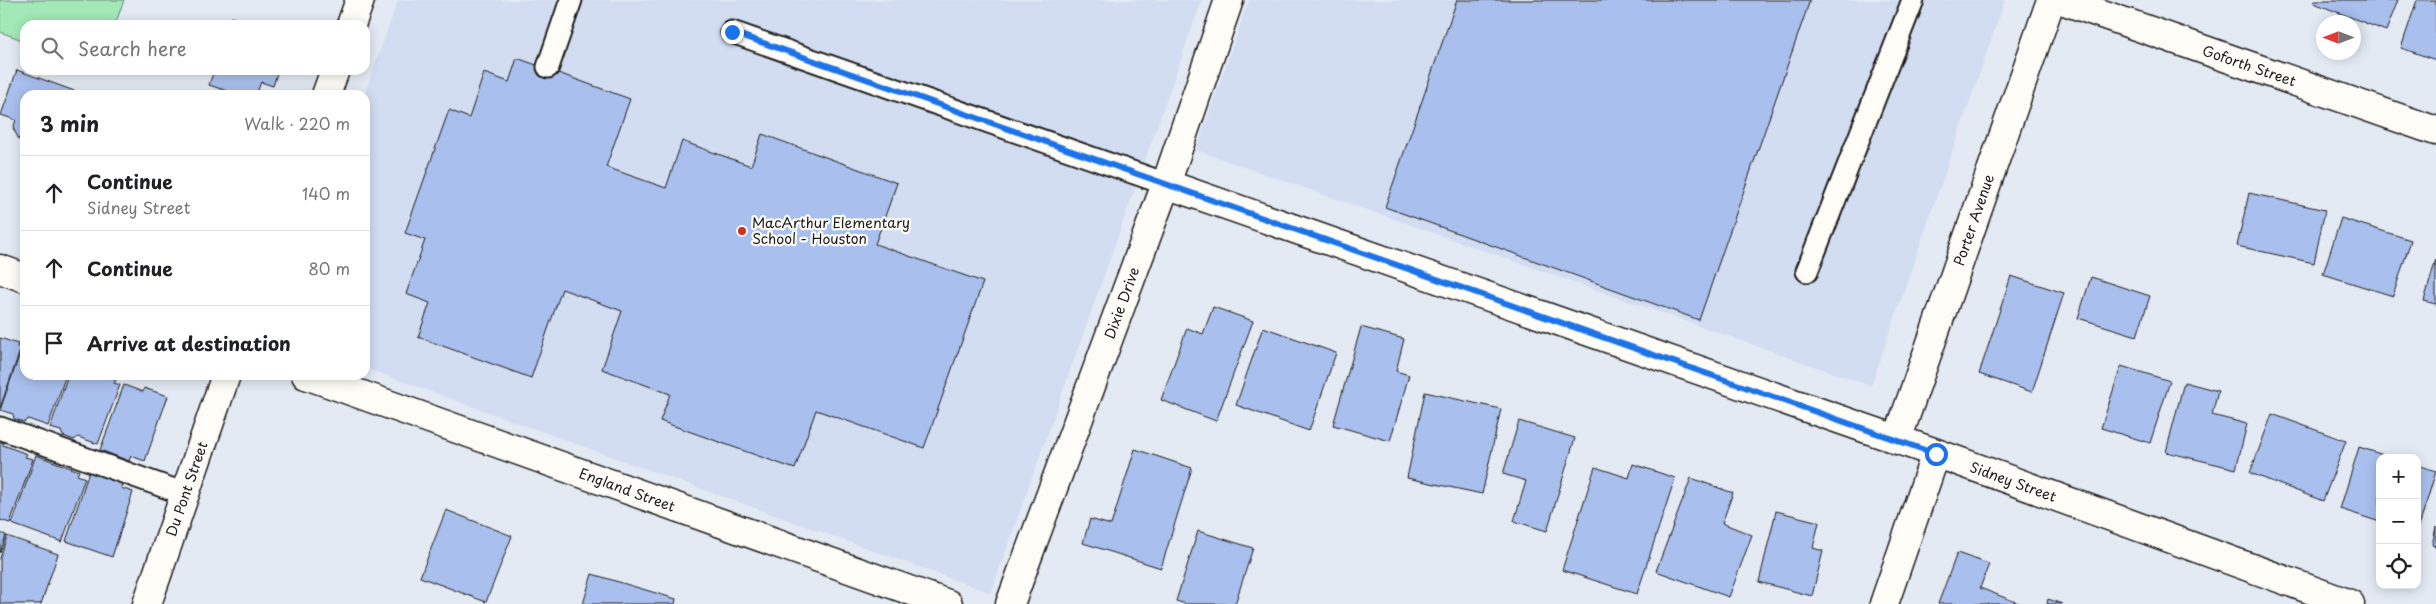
<!DOCTYPE html>
<meta charset="utf-8">
<style>
:root{--surface:#fff;--page:#f6f6f6;--text:#202124;--muted:#757577;--line:#e0e0e0}
body{margin:0;font-family:"Playpen Sans",sans-serif;background:var(--page);color:var(--text)}
.controls{position:absolute;right:15px;bottom:15px;display:grid;overflow:hidden;border-radius:10px;box-shadow:0 2px 12px #0003}
.controls button{width:45px;height:45px;display:grid;place-items:center;padding:0;border:0;border-bottom:1px solid var(--line);background:var(--surface);color:var(--text);font:25px sans-serif}
.compass{position:absolute;left:2316px;top:15px;width:45px;height:45px;border-radius:50%;background:var(--surface);box-shadow:0 2px 12px #0003;rotate:270deg}
.stop{position:absolute;width:15px;height:15px;margin:-11px;border:4px solid #1a73e8;border-radius:50%;background:#fff}
.stop.end{background:#1a73e8;border-color:#fff;box-shadow:0 1px 5px #0008}
.list{margin:0;padding:0;list-style:none}
h2{display:flex;justify-content:space-between;align-items:center;height:65px;margin:0;padding:0 20px;font-size:21px}
h2 small{font-size:16px;font-weight:400;color:var(--muted)}
.list li{display:grid;grid-template-columns:32px 1fr auto;gap:15px;align-items:center;box-sizing:border-box;height:75px;padding:0 20px;border-top:1px solid var(--line)}
.list b{display:block;font-size:19px;white-space:nowrap}
.list p{margin:0;font-size:16px;white-space:nowrap;color:var(--muted)}
.list em{font-size:16px;font-style:normal;color:var(--muted)}
.icon{flex:none;width:28px;height:28px;fill:none;stroke:currentColor;stroke-width:2;stroke-linecap:round;stroke-linejoin:round}
.map{position:relative;flex:none;width:2436px;height:604px;overflow:hidden}
.search{position:absolute;background:var(--surface);box-shadow:0 2px 12px #0003;left:20px;top:20px;width:350px;height:55px;display:flex;align-items:center;gap:12px;box-sizing:border-box;padding:0 18px;border-radius:15px;color:var(--muted);font-size:19px}
.panel{position:absolute;background:var(--surface);box-shadow:0 2px 12px #0003;left:20px;top:90px;width:350px;height:290px;border-radius:15px}
.map>svg:first-child{display:block}
</style>
<div class="map">
<svg width="2436" height="604" viewBox="0 0 2436 604">
<rect width="100%" height="100%" fill="#e4eaf4"/>
<filter id="ink" filterUnits="userSpaceOnUse"><feTurbulence type="fractalNoise" baseFrequency=".02" numOctaves="2"/><feDisplacementMap in="SourceGraphic" scale="10" xChannelSelector="R" yChannelSelector="G"/><feConvolveMatrix kernelMatrix="1 2 1 2 8 2 1 2 1" color-interpolation-filters="sRGB"/></filter>
<g filter="url(#ink)">
<path fill="#d2ddf2" d="M 398,0 L 1202,0 L 991,593 L 365,368 L 364,95 Z
M 1249,0 L 2005,0 L 1871,386 L 1196,150 Z"/>
<path fill="#a2e9b7" stroke="#5f826a" d="M 0,0 L 124,0 L 115,25 L 25,25 L 25,41 L 0,32 Z"/>
<path fill="#a9bfed" stroke="#1c1c1c" d="M 1457,0 L 1810,0 L 1699,320 L 1385,207 Z
M 2315,0 L 2398,0 L 2386,31 L 2314,3 Z
M 2417,0 L 2436,0 L 2436,60 L 2401,48 Z
M 231,17 L 256,25 L 228,25 Z
M 517,58 L 630,99 L 606,167 L 666,188 L 682,141 L 751,166 L 762,134 L 897,183 L 875,244 L 983,282 L 924,448 L 816,410 L 795,469 L 660,421 L 670,394 L 602,369 L 622,311 L 562,289 L 531,378 L 418,337 L 430,303 L 406,294 L 425,240 L 405,233 L 449,110 L 469,118 L 484,73 L 509,82 Z
M 17,70 L 77,92 L 75,95 L 25,95 L 25,160 L 22,159 L 25,151 L 13,128 L 16,120 L 1,115 Z
M 214,70 L 278,70 L 273,86 L 261,82 L 256,95 L 239,95 L 209,85 Z
M 2249,193 L 2325,210 L 2314,263 L 2237,246 Z
M 2341,218 L 2411,240 L 2393,296 L 2323,274 Z
M 2436,259 L 2436,304 L 2424,301 Z
M 2011,276 L 2064,293 L 2032,392 L 1979,374 Z
M 2091,277 L 2150,296 L 2137,336 L 2078,318 Z
M 1213,307 L 1253,321 L 1216,421 L 1161,400 L 1187,328 L 1203,334 Z
M 1263,327 L 1336,353 L 1309,431 L 1236,405 Z
M 1361,327 L 1404,339 L 1396,371 L 1409,375 L 1390,441 L 1333,425 Z
M 0,338 L 18,344 L 17,347 L 21,348 L 0,408 Z
M 23,345 L 25,346 L 25,375 L 66,375 L 48,426 L 28,419 L 24,422 L 14,419 L 13,414 L 0,410 Z
M 2121,366 L 2170,381 L 2150,443 L 2101,428 Z
M 68,375 L 103,375 L 116,380 L 114,383 L 120,385 L 98,444 L 78,437 L 74,440 L 63,436 L 61,431 L 50,428 Z
M 2184,382 L 2218,391 L 2212,415 L 2247,424 L 2236,469 L 2166,452 Z
M 124,385 L 143,392 L 144,388 L 168,396 L 145,461 L 131,456 L 129,461 L 100,450 Z
M 1425,392 L 1501,409 L 1482,494 L 1407,478 Z
M 2272,414 L 2346,441 L 2323,501 L 2250,473 Z
M 1519,421 L 1575,438 L 1547,531 L 1514,521 L 1526,481 L 1503,474 Z
M 0,442 L 4,443 L 3,445 L 27,454 L 25,457 L 33,459 L 10,523 L 0,520 Z
M 2359,447 L 2393,458 L 2380,458 L 2380,522 L 2340,509 Z
M 1135,449 L 1192,468 L 1161,568 L 1083,543 L 1090,519 L 1111,525 Z
M 36,455 L 79,471 L 77,475 L 85,478 L 62,542 L 12,524 Z
M 1633,464 L 1675,478 L 1637,594 L 1562,570 L 1595,467 L 1629,478 Z
M 2417,465 L 2436,471 L 2417,533 Z
M 89,472 L 122,484 L 121,488 L 133,492 L 112,557 L 66,541 Z
M 1691,478 L 1733,493 L 1722,523 L 1752,535 L 1729,597 L 1656,571 Z
M 446,510 L 512,536 L 486,602 L 420,577 Z
M 1776,511 L 1819,522 L 1813,548 L 1823,551 L 1812,596 L 1759,582 Z
M 2436,527 L 2436,546 L 2432,545 Z
M 1198,531 L 1253,548 L 1235,604 L 1186,604 L 1176,601 Z
M 0,533 L 6,535 L 0,553 Z
M 7,536 L 58,554 L 41,604 L 0,604 L 0,558 Z
M 1957,553 L 1989,564 L 1980,588 L 2021,604 L 1938,604 Z
M 592,574 L 676,599 L 675,604 L 583,604 Z
M 2048,599 L 2062,604 L 2047,604 Z"/>
<g fill="none" stroke-linecap="round" stroke-linejoin="round">
<g stroke="#1c1c1c" stroke-width="25">
<path id="service" d="M 732,32 L 1166,184
M 548,67 L 571,0
M 1807,271 L 1913,0
M 0,428 L 185,494"/>
</g>
<g stroke="#1c1c1c" stroke-width="31">
<path id="minor" d="M 2062,0 L 2436,131
M 351,25 L 360,0
M 326,95 L 335,70
M 1166,184 L 1936,453 L 2350,604
M 0,269 L 25,278
M 306,375 L 948,604
M 1897,440 L 2051,0
M 147,604 L 226,375
M 1010,604 L 1166,184 L 1229,0
M 1884,604 L 1936,453"/>
</g>
<use href="#service" stroke="#fdfcf7" stroke-width="21"/>
<use href="#minor" stroke="#fdfcf7" stroke-width="28"/>
</g>
</g>
<g fill="none" stroke-linecap="round" stroke-linejoin="round" filter="url(#ink)">
<path stroke="#1a73e8" stroke-width="6" d="M 732,32 L 1936,454"/>
</g>
<circle fill="#c8321e" stroke="#fdfcf7" stroke-width="2" cx="742" cy="231" r="5"/>
<g text-anchor="middle" stroke-width="4.5" stroke-linejoin="round" paint-order="stroke">
<g font-size="14" fill="#1c1c1c" stroke="#fdfcf7">
<text transform="translate(2249 66) rotate(19)" y="5">Goforth Street</text>
<text transform="translate(1974 220) rotate(-71)" y="5">Porter Avenue</text>
<text transform="translate(1122 303) rotate(-70)" y="5">Dixie Drive</text>
<text transform="translate(2013 482) rotate(20)" y="5">Sidney Street</text>
<text transform="translate(187 489) rotate(-71)" y="5">Du Pont Street</text>
<text transform="translate(627 490) rotate(20)" y="5">England Street</text>
</g>
<g font-size="14" fill="#1c1c1c" stroke="#fdfcf7" text-anchor="start">
<text x="752" y="228">MacArthur Elementary<tspan x="752" dy="16">School - Houston</tspan></text>
</g>
</g>
</svg>
<div class="controls">
<button>+</button>
<button>−</button>
<button><svg class="icon" aria-label="locate" viewBox="0 0 24 24"><circle cx="12" cy="12" r="6"/><path d="M12 2v4M12 18v4M2 12h4M18 12h4"/></svg></button>
</div>
<svg class="compass" viewBox="-18 -18 36 36"><path d="M0-13l5 13h-10z" fill="#e53935"/><path d="M0 13l5-13h-10z" fill="#757577"/></svg>
<div class="stop" style="left:1936px;top:454px"></div>
<div class="stop end" style="left:732px;top:32px"></div>
<div class="search"><svg class="icon" aria-label="search" viewBox="0 0 24 24"><circle cx="10" cy="10" r="6"/><path d="M15 15l6 6"/></svg>Search here</div>
<section class="panel">
<h2>3 min<small>Walk · 220 m</small></h2>
<ul class="list">
<li><svg class="icon" aria-label="ahead" viewBox="0 0 24 24"><path d="M12 20V5M6 11l6-6 6 6"/></svg><div><b>Continue</b><p>Sidney Street</p></div><em>140 m</em></li>
<li><svg class="icon" aria-label="ahead" viewBox="0 0 24 24"><path d="M12 20V5M6 11l6-6 6 6"/></svg><div><b>Continue</b></div><em>80 m</em></li>
<li><svg class="icon" aria-label="arrive" viewBox="0 0 24 24"><path d="M6 21V4h12l-3 4 3 4H6"/></svg><div><b>Arrive at destination</b></div></li>
</ul>
</section>
</div>
